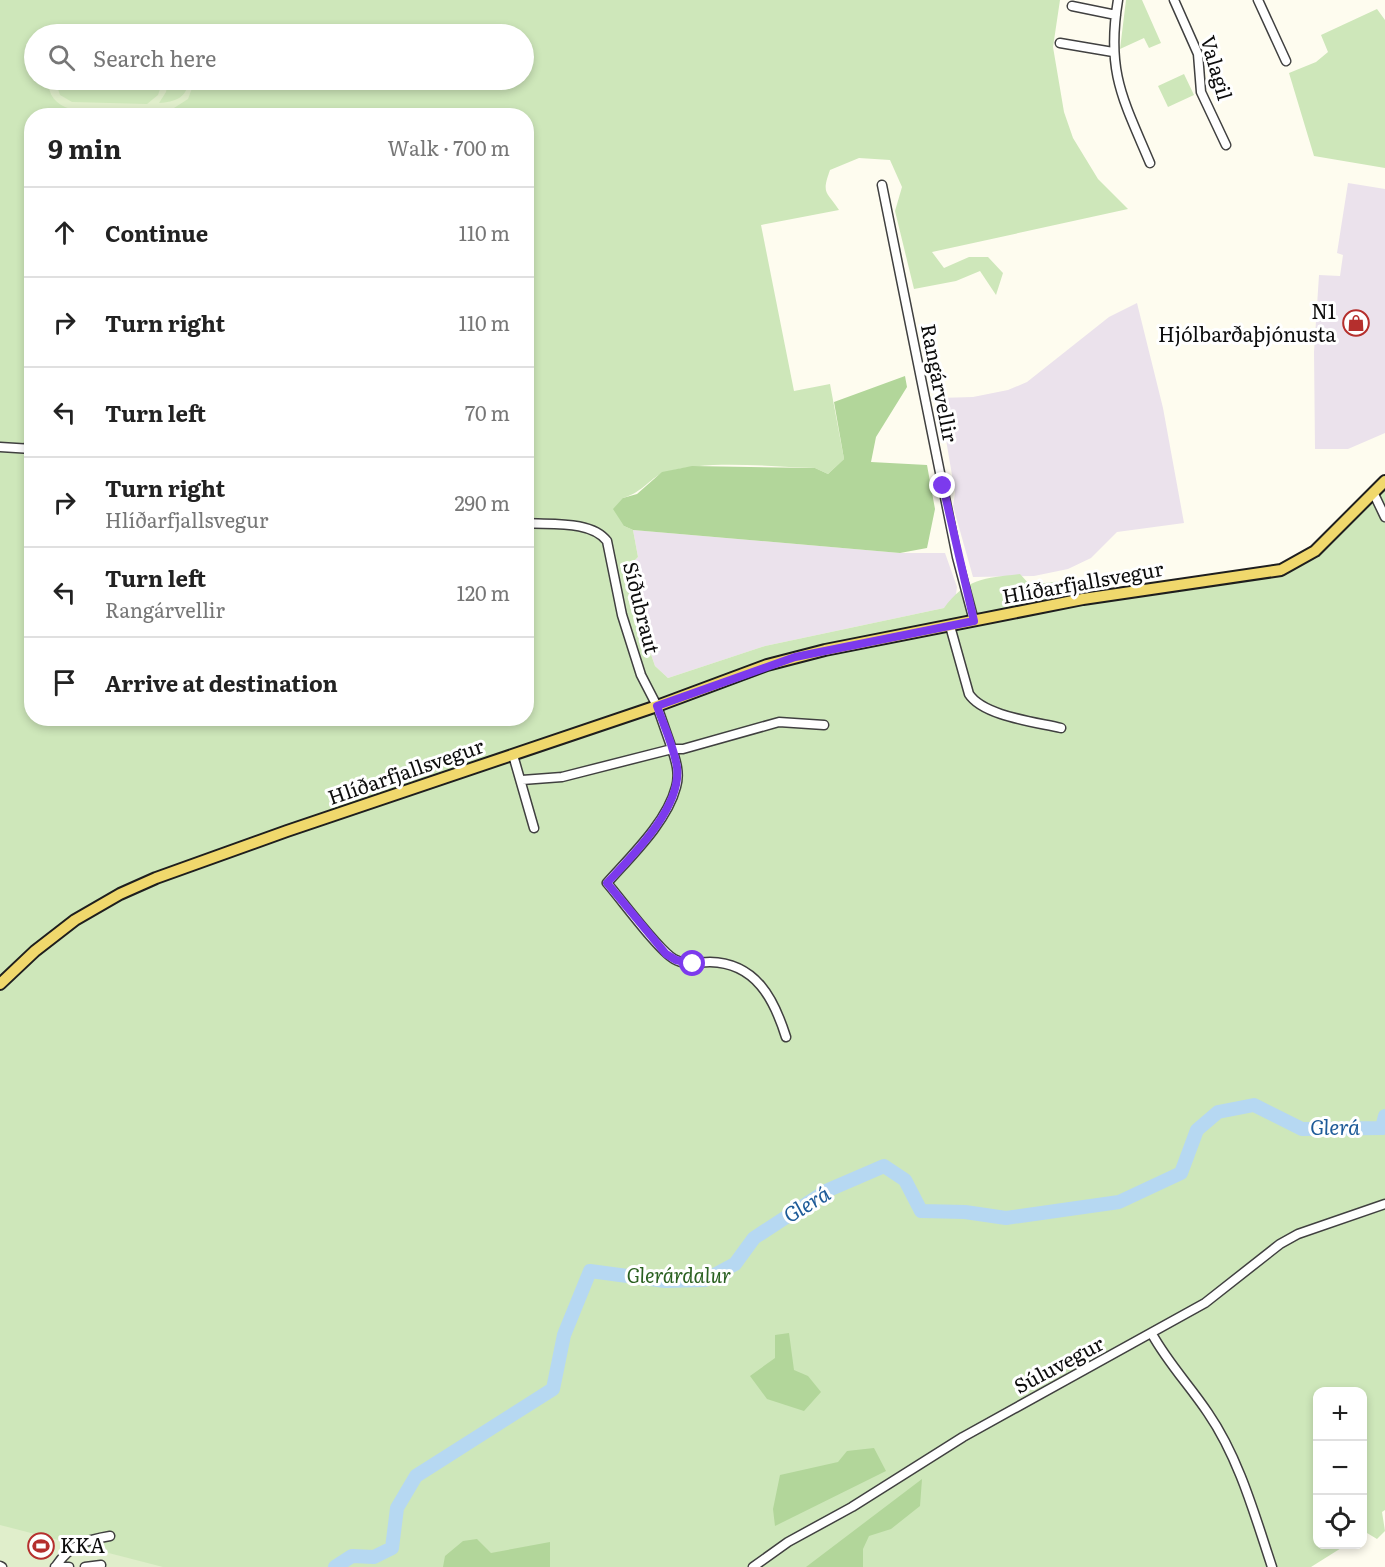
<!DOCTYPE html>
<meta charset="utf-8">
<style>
:root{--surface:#fff;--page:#f2f2f2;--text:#222;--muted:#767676;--line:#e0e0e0}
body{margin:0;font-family:Literata,serif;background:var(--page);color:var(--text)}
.controls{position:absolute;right:18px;bottom:18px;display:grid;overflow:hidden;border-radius:12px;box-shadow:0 3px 9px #0003}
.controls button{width:54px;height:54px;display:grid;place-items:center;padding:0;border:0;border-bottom:2px solid var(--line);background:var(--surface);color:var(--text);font:30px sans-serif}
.stop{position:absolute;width:18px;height:18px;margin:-14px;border:4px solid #7c3aed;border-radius:50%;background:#fff}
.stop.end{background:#7c3aed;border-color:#fff;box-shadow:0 2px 6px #0008}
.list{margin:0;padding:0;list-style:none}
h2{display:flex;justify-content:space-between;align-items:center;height:78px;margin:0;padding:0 24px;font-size:26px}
h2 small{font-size:20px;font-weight:400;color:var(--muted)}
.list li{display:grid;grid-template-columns:39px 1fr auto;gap:18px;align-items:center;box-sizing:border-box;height:90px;padding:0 24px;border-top:2px solid var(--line)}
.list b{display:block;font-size:22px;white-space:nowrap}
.list p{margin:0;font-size:20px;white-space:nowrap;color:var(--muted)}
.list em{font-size:20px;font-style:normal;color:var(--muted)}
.icon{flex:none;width:33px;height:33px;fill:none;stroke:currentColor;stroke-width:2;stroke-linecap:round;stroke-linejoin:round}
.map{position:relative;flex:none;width:1385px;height:1567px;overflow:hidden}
.search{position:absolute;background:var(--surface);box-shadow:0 3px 9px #0003;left:24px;top:24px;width:510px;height:66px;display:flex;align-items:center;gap:15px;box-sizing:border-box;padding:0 21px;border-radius:33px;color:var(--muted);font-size:22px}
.panel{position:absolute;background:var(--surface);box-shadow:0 3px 9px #0003;left:24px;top:108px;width:510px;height:618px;border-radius:24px}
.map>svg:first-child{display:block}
</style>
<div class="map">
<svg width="1385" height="1567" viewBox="0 0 1385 1567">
<rect width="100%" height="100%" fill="#fefcef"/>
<path fill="#ebe2ec" d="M 1348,183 L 1385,189 L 1385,433 L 1348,449 L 1315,449 L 1314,352 L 1319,275 L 1340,276 L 1343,255 L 1337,253 Z
M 1137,303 L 1163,408 L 1184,523 L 1117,532 L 1091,558 L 1068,569 L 1034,576 L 973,577 L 953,506 L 955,493 L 939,398 L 973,397 L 1008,390 L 1027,382 L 1109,317 Z
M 633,530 L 900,553 L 945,553 L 957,587 L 955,601 L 944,608 L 765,646 L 668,678 L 655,666 L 642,628 L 631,564 L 638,557 Z"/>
<path fill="#cee7ba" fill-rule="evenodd" d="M 0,0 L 1060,0 L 1053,47 L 1064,112 L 1073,138 L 1098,179 L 1128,209 L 932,252 L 944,268 L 969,257 L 988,257 L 1003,273 L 996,295 L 980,271 L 956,281 L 914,289 L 895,211 L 902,187 L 890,160 L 859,158 L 830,170 C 821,195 827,191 839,210 L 761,225 L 794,391 L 830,384 L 844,459 L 828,474 L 815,468 C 769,467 710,459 666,472 C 651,476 644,492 623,498 L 624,526 L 633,530 L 638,557 L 631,564 L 642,628 L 655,666 L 668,678 L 765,646 L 944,608 C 966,578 986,578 1020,574 L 1030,585 L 1068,580 L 1077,604 L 1255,580 L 1286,572 L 1331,544 L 1385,488 L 1385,1510 L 1382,1512 L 1385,1531 L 1377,1539 L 1367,1533 L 1363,1536 L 1362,1392 L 1318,1392 L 1318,1544 L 1346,1545 L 1311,1567 L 0,1567 ZM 34,34 L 524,34 L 524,80 L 34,80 ZM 32,116 L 526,116 L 526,718 L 32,718 Z
M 1126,0 L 1142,0 L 1161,43 L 1149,48 L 1144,38 L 1120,49 Z
M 1377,9 L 1385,20 L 1385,168 L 1314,156 L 1289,73 L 1316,62 L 1328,52 L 1321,35 Z
M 1184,74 L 1194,95 L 1168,107 L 1158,86 Z"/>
<path fill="#b2d69a" d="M 905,376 L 907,387 L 876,437 L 871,462 L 927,465 L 935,509 L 927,548 L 900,553 L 633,530 L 624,526 L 613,509 L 623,498 L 637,494 L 662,472 L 692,466 L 815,468 L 828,474 L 844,459 L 834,402 Z
M 789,1333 L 794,1370 L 808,1376 L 821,1392 L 804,1411 L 767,1399 L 750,1376 L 775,1358 L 775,1335 Z
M 874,1448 L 886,1471 L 775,1526 L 773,1509 L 780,1475 L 838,1462 L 847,1451 Z
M 922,1479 L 920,1506 L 891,1529 L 869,1536 L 863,1549 L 863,1567 L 806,1567 Z
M 477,1539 L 491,1553 L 550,1542 L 550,1567 L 443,1567 L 445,1556 L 463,1541 Z"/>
<path fill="#e0eecb" d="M 48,80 L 55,80 L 60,95 L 72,102 L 147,104 L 158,95 L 163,80 L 168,80 L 166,92 L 159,103 C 175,102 187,98 189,80 L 195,80 L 188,99 L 174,108 L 71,109 C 56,105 48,95 48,80 Z
M 0,1525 L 163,1567 L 0,1567 Z"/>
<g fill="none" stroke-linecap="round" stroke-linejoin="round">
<path stroke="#b6d8f2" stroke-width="14" d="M 335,1567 L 352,1556 L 374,1557 L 392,1548 L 397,1508 L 416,1476 L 553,1389 L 564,1335 L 590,1271 L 665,1281 L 705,1280 L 735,1264 L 754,1238 L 826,1191 L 884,1166 L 905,1180 L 921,1211 L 965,1212 L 1006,1218 L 1119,1202 L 1181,1173 L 1197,1130 L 1218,1112 L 1254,1105 L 1302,1129 L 1382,1128 L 1385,1116"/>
<g stroke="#404040" stroke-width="11">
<path id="minor" d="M 1118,0 C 1106,72 1123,99 1150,163
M 1174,0 L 1198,54 L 1201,92 L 1226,145
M 1258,0 L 1286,61
M 1072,6 L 1116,15
M 1060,43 L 1113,52
M 882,185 L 957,557 L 974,621
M 0,447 L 32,449
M 28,448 L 32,434
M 1373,492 L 1385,517
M 526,523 C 550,525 591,520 607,541 L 622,615 L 641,675 L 657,706 L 672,749 L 683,749 L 779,722 L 824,725
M 950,626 L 969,694 C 983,716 1036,722 1061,728
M 513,755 L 534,828
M 522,780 L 562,777 L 672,749 C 676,761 680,774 676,787 C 667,822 631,856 607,883 C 621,899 658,950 674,959 C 686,966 697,962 710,962 C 756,963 774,999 786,1037
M 1152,1334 C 1168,1363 1190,1386 1208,1413 C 1239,1458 1255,1516 1272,1567
M 0,1566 L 2,1567
M 56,1566 C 70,1545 86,1540 110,1536
M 55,1567 L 69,1567
M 85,1567 L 101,1565
M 753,1567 L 788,1542 L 852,1507 L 963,1437 L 1205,1303 L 1280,1244 L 1298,1234 L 1385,1204"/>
</g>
<g stroke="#1e1e1e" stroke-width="14">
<path id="major" d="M 0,984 L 35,951 L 75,920 L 120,894 L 156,878 L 287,831 L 657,706 L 767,665 L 825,650 L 1083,599 L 1281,570 L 1315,551 L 1385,481"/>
</g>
<use href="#minor" stroke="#fff" stroke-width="8"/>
<use href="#major" stroke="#f0d86c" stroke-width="10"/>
</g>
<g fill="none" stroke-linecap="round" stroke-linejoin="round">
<path stroke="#7c3aed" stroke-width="8" d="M 693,964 L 676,960 L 666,954 L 607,883 C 632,856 682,808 677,767 C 674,747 664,726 657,706 L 795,657 L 974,621 L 943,486"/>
</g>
<defs>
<g id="shop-ring" transform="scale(1.35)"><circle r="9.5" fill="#fff" stroke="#b52f2d" stroke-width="1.5"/><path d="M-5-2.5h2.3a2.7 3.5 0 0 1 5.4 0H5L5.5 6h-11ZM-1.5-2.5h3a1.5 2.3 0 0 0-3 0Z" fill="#b52f2d"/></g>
<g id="stadium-ring" transform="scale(1.35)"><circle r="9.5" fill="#fff" stroke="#b52f2d" stroke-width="1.5"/><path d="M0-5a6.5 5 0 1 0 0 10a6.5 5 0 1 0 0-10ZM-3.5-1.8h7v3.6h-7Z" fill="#b52f2d"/></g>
</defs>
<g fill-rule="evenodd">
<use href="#shop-ring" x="1356" y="323"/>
<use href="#stadium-ring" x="41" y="1546"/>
</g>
<g text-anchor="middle" stroke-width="6" stroke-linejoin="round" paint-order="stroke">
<g font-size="20" fill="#0d0d0d" stroke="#fff">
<text transform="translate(1216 68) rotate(74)" y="7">Valagil</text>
<text transform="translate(939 383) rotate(79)" y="7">Rangárvellir</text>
<text transform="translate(1083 583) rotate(-10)" y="7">Hlíðarfjallsvegur</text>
<text transform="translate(641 608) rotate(76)" y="7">Síðubraut</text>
<text transform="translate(406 772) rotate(-19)" y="7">Hlíðarfjallsvegur</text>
<text transform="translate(1059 1365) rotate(-28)" y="7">Súluvegur</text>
</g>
<g font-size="20" fill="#0d0d0d" stroke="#fff" text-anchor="end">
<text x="1336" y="319">N1<tspan x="1336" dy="23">Hjólbarðaþjónusta</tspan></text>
<text x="60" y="1553" text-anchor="start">KKA</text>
</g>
<g font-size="20" font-style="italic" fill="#2b6121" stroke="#fff">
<text x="679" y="1283">Glerárdalur</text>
</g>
<g font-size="21" font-style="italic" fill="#1e5b98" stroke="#fff">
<text x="1335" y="1135">Glerá</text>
<text transform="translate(807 1205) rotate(-31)" y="7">Glerá</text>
</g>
</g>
</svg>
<div class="controls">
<button>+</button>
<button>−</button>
<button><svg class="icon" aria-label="locate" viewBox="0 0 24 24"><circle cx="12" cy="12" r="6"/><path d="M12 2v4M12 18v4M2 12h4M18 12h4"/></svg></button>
</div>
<div class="stop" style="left:693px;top:964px"></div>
<div class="stop end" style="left:943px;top:486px"></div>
<div class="search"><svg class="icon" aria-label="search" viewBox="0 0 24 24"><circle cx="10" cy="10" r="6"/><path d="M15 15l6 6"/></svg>Search here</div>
<section class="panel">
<h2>9 min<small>Walk · 700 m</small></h2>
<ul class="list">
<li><svg class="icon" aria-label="ahead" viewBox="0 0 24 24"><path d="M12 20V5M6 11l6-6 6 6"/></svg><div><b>Continue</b></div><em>110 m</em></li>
<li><svg class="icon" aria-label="right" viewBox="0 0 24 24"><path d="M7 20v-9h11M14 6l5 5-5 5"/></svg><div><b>Turn right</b></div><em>110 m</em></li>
<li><svg class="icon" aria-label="left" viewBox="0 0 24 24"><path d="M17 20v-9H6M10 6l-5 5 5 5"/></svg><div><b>Turn left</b></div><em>70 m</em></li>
<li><svg class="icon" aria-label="right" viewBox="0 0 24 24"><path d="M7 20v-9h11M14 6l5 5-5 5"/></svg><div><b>Turn right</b><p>Hlíðarfjallsvegur</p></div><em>290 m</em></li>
<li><svg class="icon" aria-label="left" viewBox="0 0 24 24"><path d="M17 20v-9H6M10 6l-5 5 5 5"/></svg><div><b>Turn left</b><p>Rangárvellir</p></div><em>120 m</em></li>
<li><svg class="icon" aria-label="arrive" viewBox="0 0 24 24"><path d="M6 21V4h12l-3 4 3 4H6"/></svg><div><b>Arrive at destination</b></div></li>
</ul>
</section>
</div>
